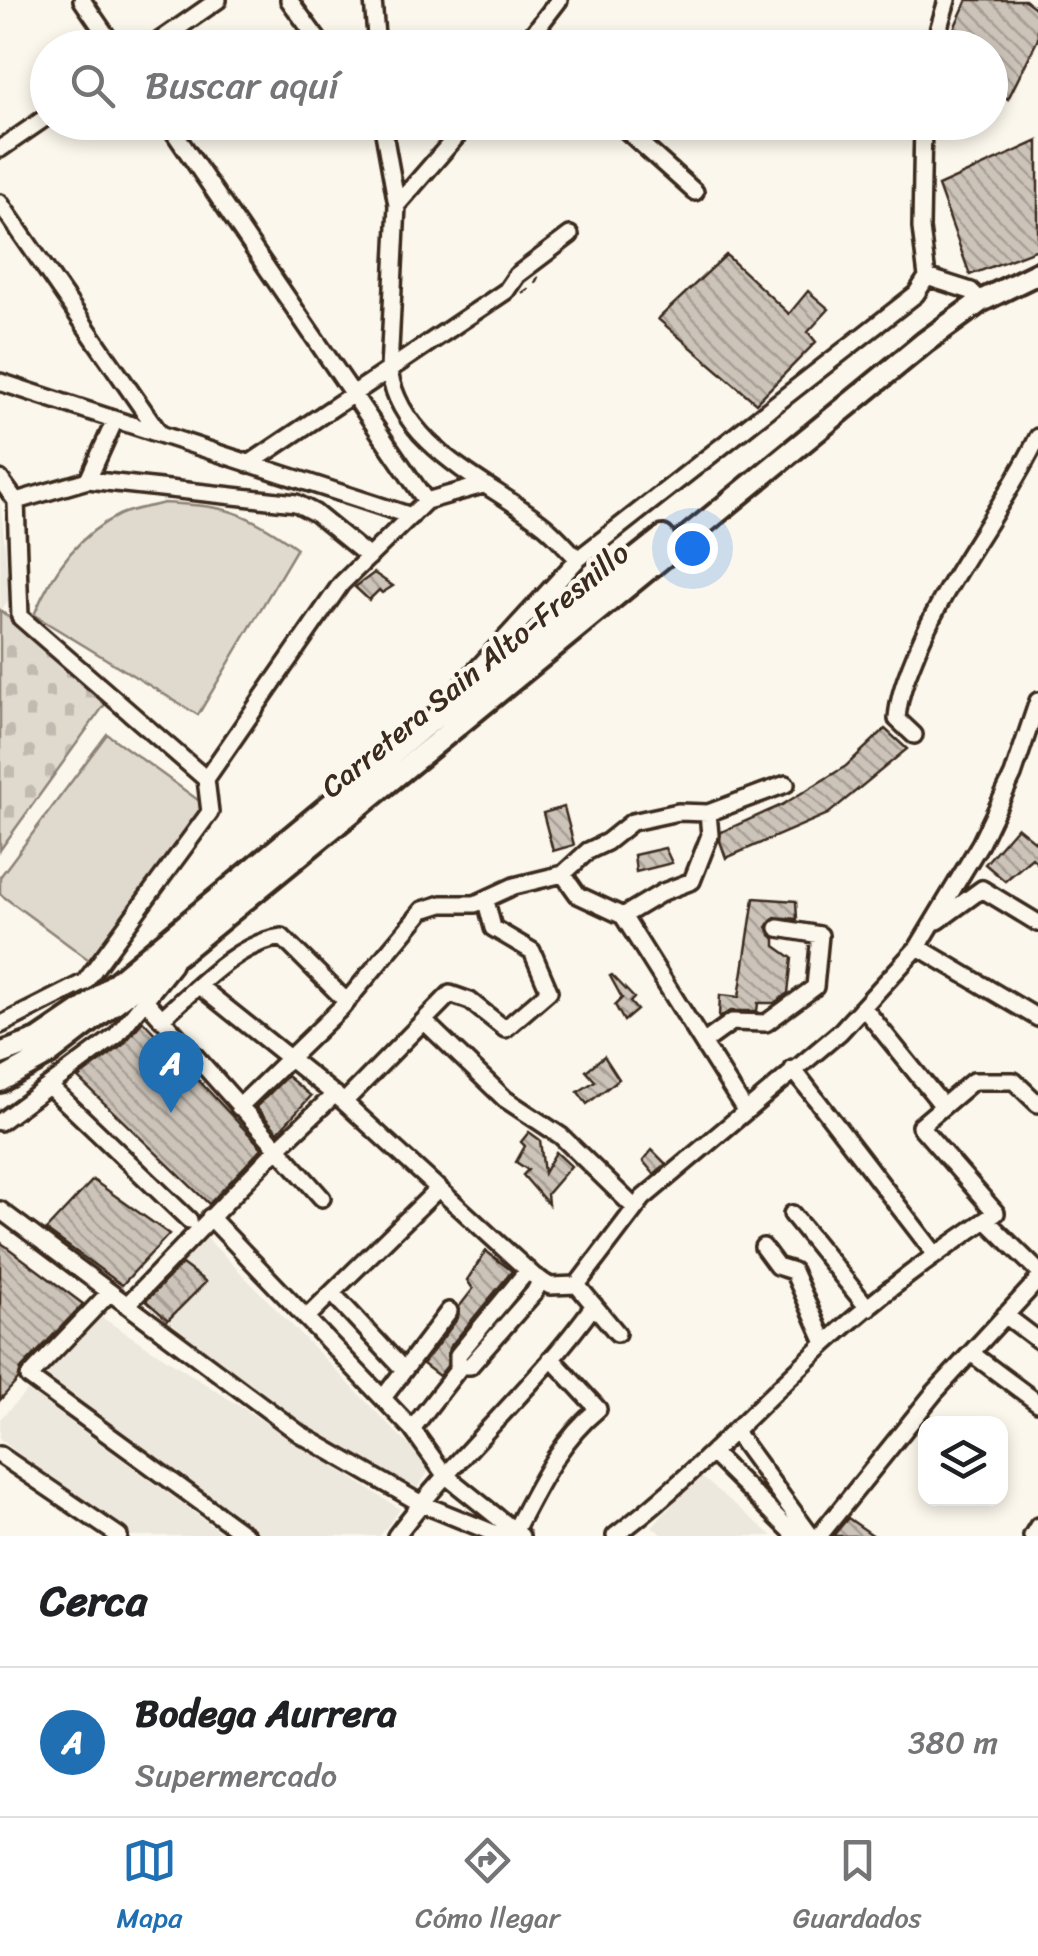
<!DOCTYPE html>
<html lang="es">
<meta charset="utf-8">
<style>
:root{--surface:#fff;--page:#f2f2f2;--text:#202124;--muted:#757577;--line:#e0e0e0;--accent:#1f6fb2}
body{margin:0;font-family:Sriracha,sans-serif;background:var(--page);color:var(--text)}
.controls{position:absolute;right:30px;bottom:30px;display:grid;overflow:hidden;border-radius:20px;box-shadow:0 5px 15px #0003}
.controls button{width:90px;height:90px;display:grid;place-items:center;padding:0;border:0;border-bottom:2px solid var(--line);background:var(--surface);color:var(--text);font:50px sans-serif}
.you{position:absolute;left:692px;top:548px;width:35px;height:35px;margin:-25px;border:8px solid #fff;border-radius:50%;background:#1a73e8;box-shadow:0 0 0 15px #1a73e833}
.badge{display:grid;place-items:center;width:65px;height:65px;border-radius:50%;background:var(--accent);color:#fff;font-size:32px;font-weight:700}
.pin{position:absolute;translate:-50% -82px;filter:drop-shadow(0 2px 5px #0008)}
.pin::after{content:'';position:absolute;top:52px;width:35px;height:30px;background:inherit;clip-path:polygon(0 0,100% 0,50% 100%)}
.list{margin:0;padding:0;list-style:none}
h2{display:flex;justify-content:space-between;align-items:center;height:130px;margin:0;padding:0 40px;font-size:42px}
h2 small{font-size:32px;font-weight:400;color:var(--muted)}
.list li{display:grid;grid-template-columns:65px 1fr auto;gap:30px;align-items:center;box-sizing:border-box;height:150px;padding:0 40px;border-top:2px solid var(--line)}
.list b{display:block;font-size:38px;white-space:nowrap}
.list p{margin:0;font-size:32px;white-space:nowrap;color:var(--muted)}
.list em{font-size:32px;font-style:normal;color:var(--muted)}
.icon{flex:none;width:55px;height:55px;fill:none;stroke:currentColor;stroke-width:2;stroke-linecap:round;stroke-linejoin:round}
.map{position:relative;flex:none;width:1038px;height:1536px;overflow:hidden}
.search{position:absolute;background:var(--surface);box-shadow:0 5px 15px #0003;left:30px;right:30px;top:30px;height:110px;display:flex;align-items:center;gap:25px;box-sizing:border-box;padding:0 35px;border-radius:55px;color:var(--muted);font-size:38px}
.sheet{height:280px;background:var(--surface)}
nav{display:flex;justify-content:space-around;align-items:center;box-sizing:border-box;height:140px;border-top:2px solid var(--line);background:var(--surface);font-size:28px;color:var(--muted)}
nav a{display:grid;justify-items:center;gap:5px}
nav .on{color:var(--accent)}
.map>svg:first-child{display:block}
</style>
<div class="map">
<svg width="1038" height="1536" viewBox="0 0 1038 1536">
<defs>
<pattern id="cemetery-stones" width="16" height="16" patternUnits="userSpaceOnUse" patternTransform="scale(2.5)"><rect width="16" height="16" fill="#dfd9ce"/><path d="M2 7V4a2 2 0 0 1 4 0v3zM10 15v-3a2 2 0 0 1 4 0v3z" fill="#c0bab0"/></pattern>
<pattern id="building-back-hatch" width="6" height="6" patternUnits="userSpaceOnUse" patternTransform="scale(2.5)"><rect width="6" height="6" fill="#ccc4b9"/><path d="M-1 5l2 2M0 0l6 6M5-1l2 2" fill="none" stroke="#a79f96"/></pattern>
</defs>
<rect width="100%" height="100%" fill="#fbf7ec"/>
<filter id="ink" filterUnits="userSpaceOnUse"><feTurbulence type="fractalNoise" baseFrequency=".01" numOctaves="2"/><feDisplacementMap in="SourceGraphic" scale="20" xChannelSelector="R" yChannelSelector="G"/><feConvolveMatrix kernelMatrix="1 2 1 2 8 2 1 2 1" color-interpolation-filters="sRGB"/></filter>
<g filter="url(#ink)">
<path fill="#ede8dd" d="M 0,500 L 10,598 L 1,610 L 0,610 Z
M 204,1235 L 431,1468 L 413,1494 L 265,1401 L 168,1320 L 206,1282 L 179,1259 Z
M 98,1315 L 400,1509 L 380,1536 L 253,1536 L 38,1377 Z
M 28,1390 L 226,1536 L 128,1536 L 82,1504 L 0,1439 L 0,1419 Z
M 699,1475 L 773,1536 L 664,1536 L 652,1527 Z"/>
<path fill="url(#cemetery-stones)" stroke="#8d8276" stroke-width="2.5" d="M 0,610 L 108,700 L 0,850 Z"/>
<path fill="#dfd9ce" stroke="#8d8276" stroke-width="2.5" d="M 164,503 C 226,506 246,511 297,548 L 198,715 L 34,615 C 51,574 77,535 119,515 C 132,509 150,507 164,503 Z
M 107,734 L 205,805 L 89,960 L 0,894 L 0,877 Z"/>
<path fill="url(#building-back-hatch)" stroke="#3b2a1e" stroke-width="2.5" d="M 967,0 L 1025,0 L 1038,10 L 1038,39 L 1008,99 L 990,85 L 990,48 L 945,48 Z
M 1038,141 L 1038,249 L 970,275 L 938,186 Z
M 726,255 L 789,314 L 808,291 L 829,309 L 808,332 L 816,342 L 756,403 L 658,319 Z
M 374,573 L 393,586 L 382,593 L 379,590 L 369,600 L 355,587 Z
M 885,729 L 907,749 L 828,814 L 726,858 L 720,841 L 721,832 L 782,805 L 846,766 Z
M 564,807 L 574,845 L 553,851 L 543,813 Z
M 1017,827 L 1038,844 L 1038,864 L 1032,858 L 1005,881 L 985,864 Z
M 665,848 L 672,863 L 636,872 L 634,855 Z
M 754,898 L 796,901 L 797,919 L 775,917 L 767,927 L 775,939 L 775,946 L 792,958 L 788,993 L 774,1003 L 758,1003 L 757,1011 L 731,1011 L 719,1017 L 720,995 L 739,997 Z
M 612,975 L 634,998 L 630,1002 L 637,1010 L 624,1021 L 615,1005 L 622,998 L 610,976 Z
M 143,1021 L 262,1148 L 209,1204 L 78,1078 L 123,1045 Z
M 604,1056 L 619,1079 L 587,1104 L 578,1092 L 595,1081 L 586,1071 Z
M 287,1076 L 311,1096 L 278,1132 L 256,1107 Z
M 529,1132 L 540,1140 L 544,1173 L 556,1152 L 571,1166 L 547,1194 L 548,1204 L 523,1175 L 528,1170 L 516,1162 L 525,1146 L 521,1142 Z
M 652,1150 L 666,1164 L 654,1174 L 643,1161 Z
M 93,1180 L 169,1234 L 122,1285 L 46,1230 Z
M 0,1242 L 83,1304 L 21,1369 L 18,1380 L 0,1400 Z
M 486,1251 L 512,1271 L 449,1348 L 447,1366 L 439,1376 L 423,1364 L 458,1318 L 459,1307 L 473,1289 L 467,1280 Z
M 182,1264 L 206,1282 L 168,1320 L 146,1301 Z
M 848,1518 L 874,1536 L 833,1536 Z"/>
<g fill="none" stroke-linecap="round" stroke-linejoin="round">
<g stroke="#3b2a1e" stroke-width="22">
<path id="minor" d="M 82,0 L 115,48
M 289,0 L 324,48
M 373,0 L 377,48
M 149,48 L 218,0
M 522,48 L 559,0
M 933,48 L 947,0
M 167,122 L 426,501
M 382,122 L 397,205 L 389,370 C 401,449 491,482 545,526 C 557,536 567,548 578,559
M 617,122 L 695,192
M 0,149 L 48,116
M 0,203 L 160,434
M 397,205 L 469,122
M 927,277 L 971,291 L 981,301
M 0,382 L 411,516
M 249,464 L 506,291 L 517,275 L 570,235
M 0,479 L 16,501 L 20,617 L 206,779
M 88,480 L 296,503 L 315,513 L 369,557
M 16,501 L 88,480 L 115,420
M 452,696 L 578,559 L 916,294 L 927,277 L 921,228 L 923,122
M 914,735 L 897,719 C 899,692 909,671 919,646 C 951,571 1003,509 1038,437
M 563,874 L 578,895 L 623,916 L 745,1110
M 623,916 L 663,892 L 692,881 L 710,835 L 708,813
M 938,921 L 982,889 L 1038,923
M 918,947 L 1038,1018
M 199,986 L 344,1102 L 534,1276 L 550,1286 L 577,1285 L 617,1333
M 146,1001 L 322,1198
M 863,1007 L 943,1106
M 161,1019 C 195,990 236,943 282,937 L 347,1002
M 424,1021 L 505,1099 L 561,1136 L 635,1208
M 0,1025 L 85,982 L 210,812 L 206,779 L 341,584 L 426,501 L 483,485
M 703,1043 L 732,1022 L 766,1023 L 815,987 L 820,935 L 778,928
M 793,1069 L 935,1254
M 49,1086 L 189,1220
M 344,1102 L 450,994 L 470,1001 L 505,1029 L 549,991 L 532,951 L 493,928 L 486,901
M 239,1107 L 342,1007 L 423,910 L 442,904 L 475,904 L 514,886 L 563,874 L 588,851 L 607,842 L 632,822 L 678,812 L 708,813 L 786,784
M 0,1122 L 116,1036 L 173,965
M 0,1210 L 300,1434 L 420,1503 L 501,1536
M 792,1214 L 868,1308
M 210,1217 L 412,1429 L 445,1475 L 521,1536
M 986,1220 L 1038,1271
M 763,1247 L 777,1266 L 793,1271 L 825,1343
M 528,1270 L 458,1355 L 458,1365 L 470,1366 L 534,1293 L 541,1280
M 577,1285 L 643,1198 L 840,1032 L 918,947 L 980,844 L 1013,775 L 1038,701
M 110,1292 L 29,1377 L 247,1536
M 332,1293 L 404,1370
M 127,1305 L 277,1149 L 335,1094
M 1005,1315 L 1038,1340
M 306,1318 L 439,1188
M 971,1353 L 1038,1403
M 383,1398 L 449,1311
M 412,1429 L 460,1367
M 735,1432 L 811,1536
M 712,1453 L 796,1536
M 0,1455 L 119,1536
M 508,1535 L 514,1532 C 538,1487 558,1442 598,1409 L 551,1358
M 396,1536 C 456,1455 535,1388 594,1305
M 615,1536 C 691,1479 755,1408 825,1344 C 878,1295 937,1253 996,1213 L 920,1126 L 973,1081 L 1014,1081 L 1038,1104
M 819,1536 L 934,1393 L 1038,1280
M 1032,1536 L 1038,1526"/>
</g>
<g stroke="#3b2a1e" stroke-width="28">
<path id="major" d="M 0,1054 L 38,1040 L 88,1006 L 420,730 L 663,537
M 0,1081 L 47,1055 L 185,949 L 925,342 L 981,301 L 1038,273"/>
</g>
<path stroke="#3b2a1e" stroke-width="2.5" stroke-dasharray="8 8" stroke-linecap="butt" d="M 522,293 L 534,285 L 539,275"/>
<use href="#minor" stroke="#fbf7ec" stroke-width="15"/>
<use href="#major" stroke="#fbf7ec" stroke-width="20"/>
</g>
</g>
<g text-anchor="middle" stroke-width="9" stroke-linejoin="round" paint-order="stroke">
<g font-size="30" fill="#3b2a1e" stroke="#fbf7ec">
<text transform="translate(475 670) rotate(-39)" y="10">Carretera Sain Alto-Fresnillo</text>
</g>
</g>
</svg>
<div class="controls">
<button><svg class="icon" aria-label="layers" viewBox="0 0 24 24"><path d="M12 4l9 5-9 5-9-5zM3 14l9 5 9-5"/></svg></button>
</div>
<div class="you"></div>
<div class="pin badge" style="left:171px;top:1113px">A</div>
<div class="search"><svg class="icon" aria-label="search" viewBox="0 0 24 24"><circle cx="10" cy="10" r="6"/><path d="M15 15l6 6"/></svg>Buscar aquí</div>
</div>
<section class="sheet">
<h2>Cerca<small></small></h2>
<ul class="list">
<li><span class="badge">A</span><div><b>Bodega Aurrera</b><p>Supermercado</p></div><em>380 m</em></li>
</ul>
</section>
<nav>
<a class="on"><svg class="icon" aria-label="map" viewBox="0 0 24 24"><path d="M3 6l6-2 6 2 6-2v14l-6 2-6-2-6 2zM9 4v14M15 6v14"/></svg>Mapa</a>
<a><svg class="icon" aria-label="directions" viewBox="0 0 24 24"><path d="M12 3l9 9-9 9-9-9zM9 14v-3h6M13 9l2 2-2 2"/></svg>Cómo llegar</a>
<a><svg class="icon" aria-label="saved" viewBox="0 0 24 24"><path d="M7 4h10v16l-5-4-5 4z"/></svg>Guardados</a>
</nav>
